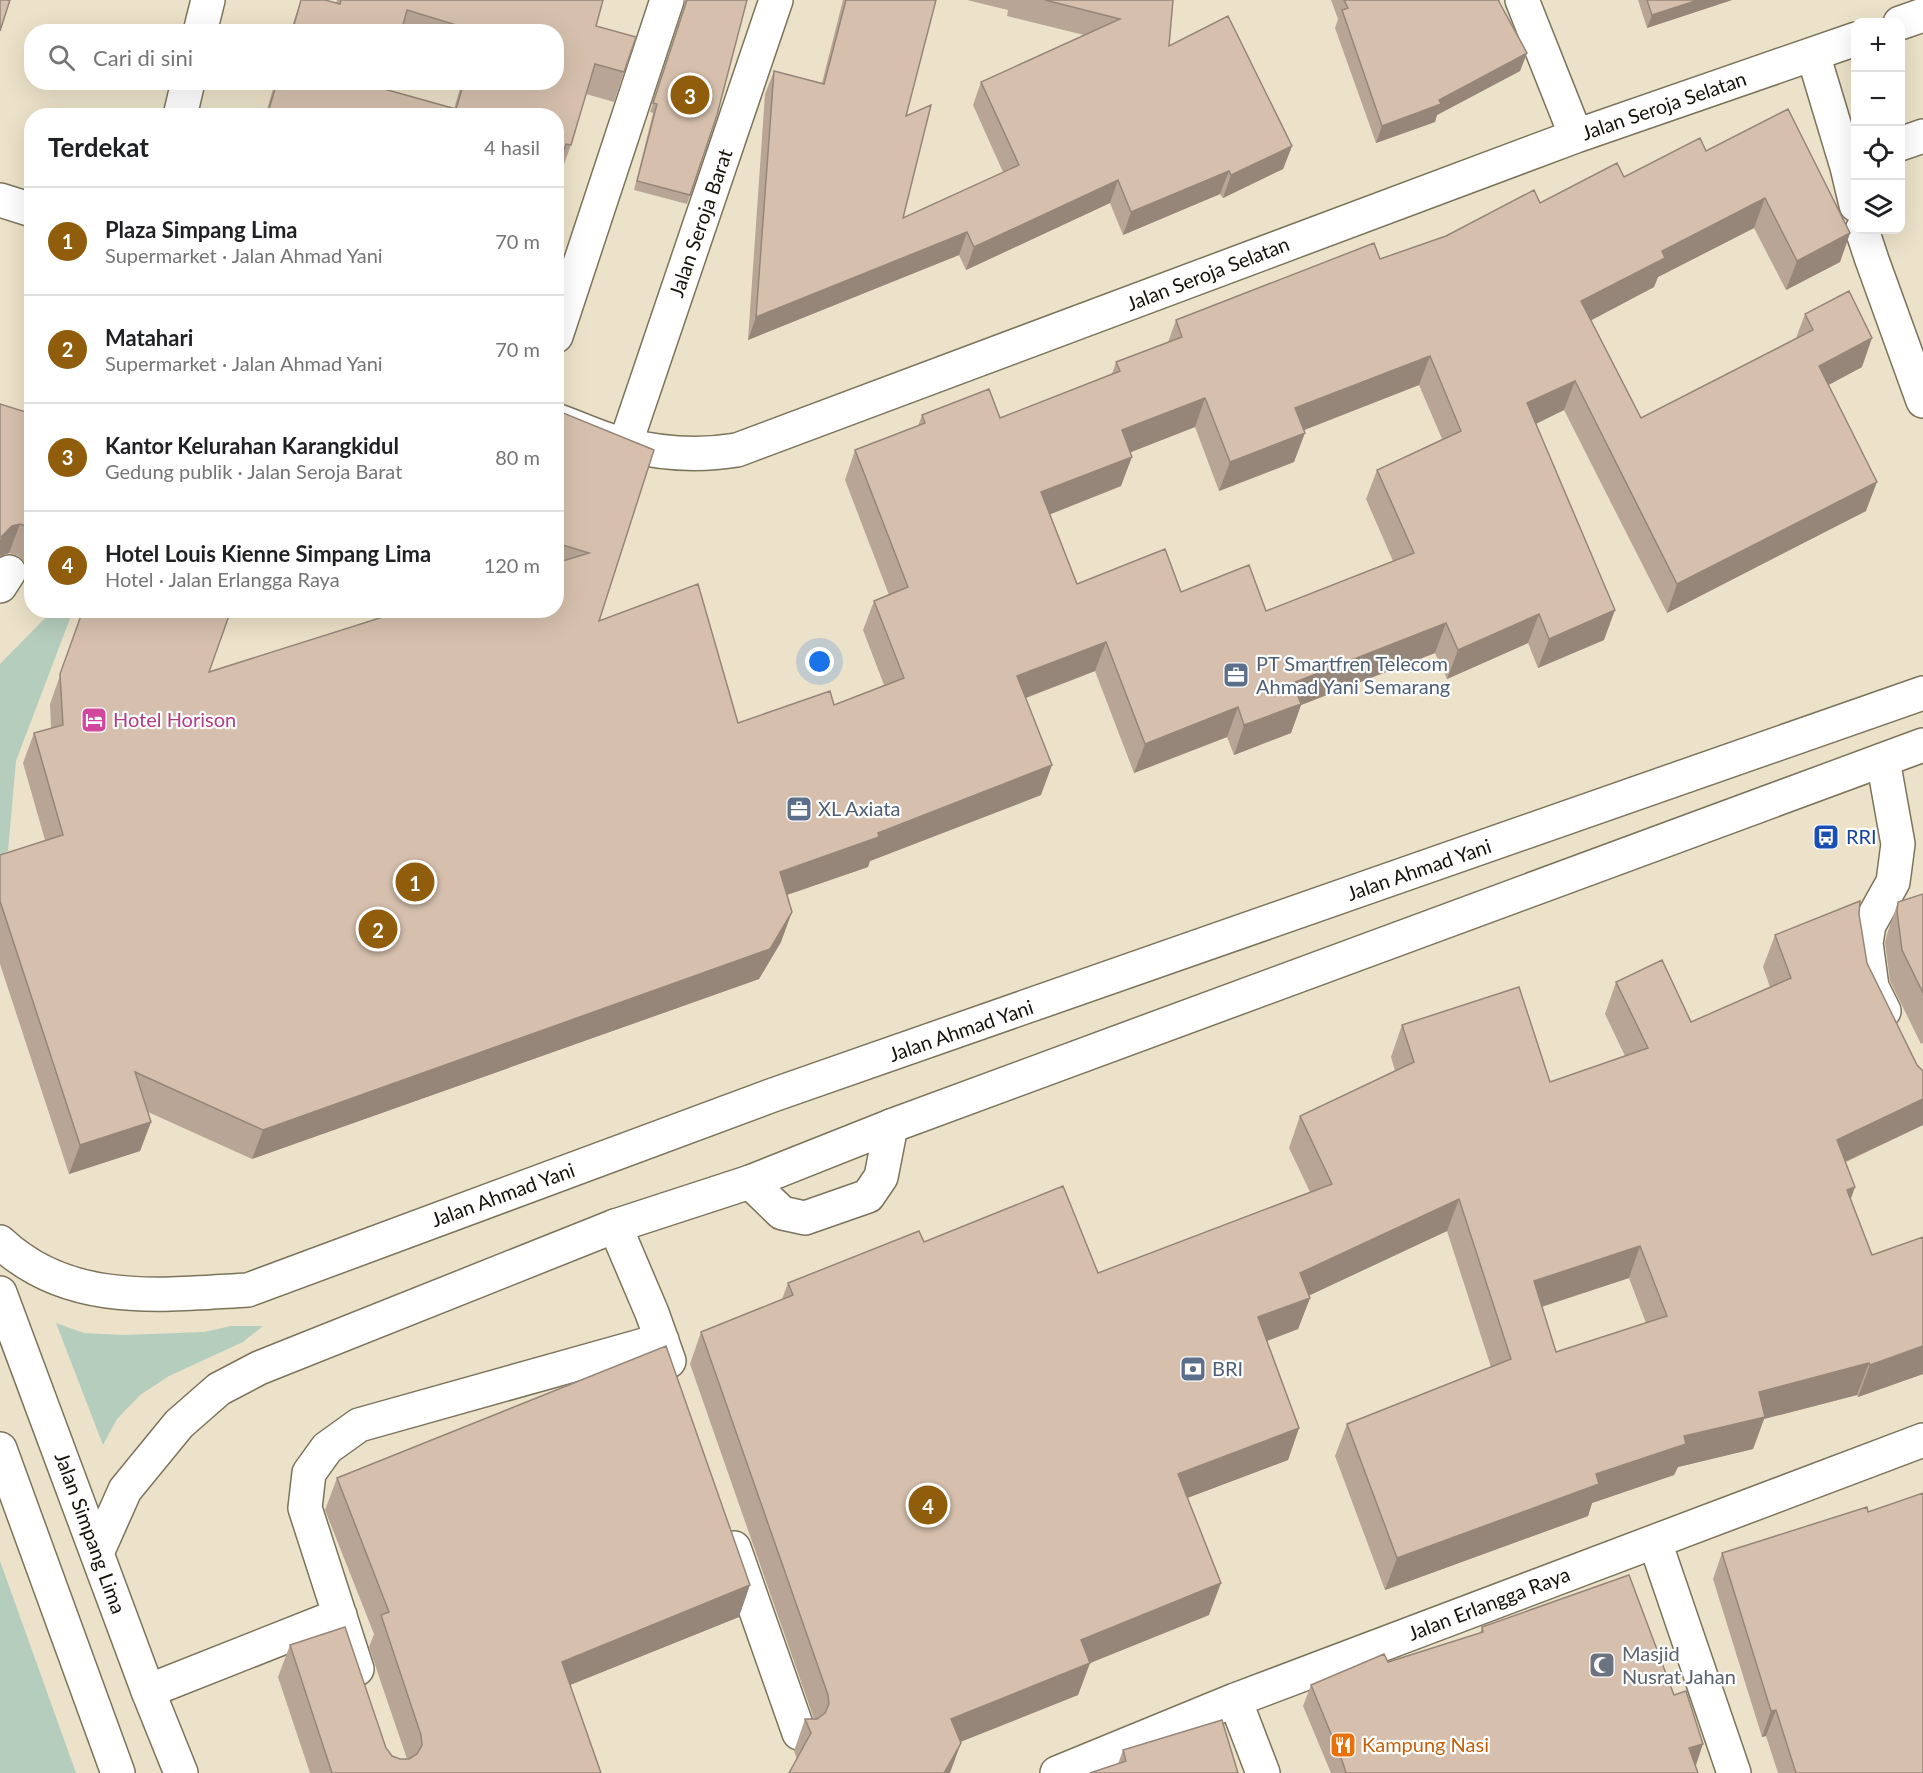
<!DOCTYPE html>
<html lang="id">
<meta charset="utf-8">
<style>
:root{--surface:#fff;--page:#f2f2f2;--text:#202124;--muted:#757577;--line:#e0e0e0;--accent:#8f5d0b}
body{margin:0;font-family:Lato,sans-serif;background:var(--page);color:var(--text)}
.controls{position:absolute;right:18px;top:18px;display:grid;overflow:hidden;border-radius:12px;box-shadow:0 6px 24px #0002}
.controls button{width:54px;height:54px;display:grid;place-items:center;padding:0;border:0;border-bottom:2px solid var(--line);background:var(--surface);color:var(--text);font:30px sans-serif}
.you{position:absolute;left:820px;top:662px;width:21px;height:21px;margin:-15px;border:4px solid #fff;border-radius:50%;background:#1a73e8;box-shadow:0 0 0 9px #1a73e833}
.badge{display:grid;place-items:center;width:39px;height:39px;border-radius:50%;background:var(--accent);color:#fff;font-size:20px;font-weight:700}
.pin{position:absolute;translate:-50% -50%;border:3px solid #fff;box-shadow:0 2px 6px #0006}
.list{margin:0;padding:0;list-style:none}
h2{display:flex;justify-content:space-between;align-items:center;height:78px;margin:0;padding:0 24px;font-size:26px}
h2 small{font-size:20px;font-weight:400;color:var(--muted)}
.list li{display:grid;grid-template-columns:39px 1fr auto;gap:18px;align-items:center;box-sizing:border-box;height:108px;padding:0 24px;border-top:2px solid var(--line)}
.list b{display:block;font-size:22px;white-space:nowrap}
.list p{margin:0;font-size:20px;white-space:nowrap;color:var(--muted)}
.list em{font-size:20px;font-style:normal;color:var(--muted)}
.icon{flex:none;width:33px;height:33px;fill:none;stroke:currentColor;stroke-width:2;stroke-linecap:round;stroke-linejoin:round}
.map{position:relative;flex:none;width:1923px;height:1773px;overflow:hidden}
.search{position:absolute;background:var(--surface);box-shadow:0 6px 24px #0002;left:24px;top:24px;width:540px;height:66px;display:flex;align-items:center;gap:15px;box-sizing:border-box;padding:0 21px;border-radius:24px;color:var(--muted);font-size:22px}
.panel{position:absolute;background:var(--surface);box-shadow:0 6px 24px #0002;left:24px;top:108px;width:540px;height:510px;border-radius:24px}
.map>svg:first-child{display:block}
</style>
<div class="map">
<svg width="1923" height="1773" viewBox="0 0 1923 1773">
<rect width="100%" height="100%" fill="#ece2c9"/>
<path fill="#b5cdbc" d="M 52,611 L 64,611 L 71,616 L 16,761 L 8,851 L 0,855 L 0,664 Z
M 56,1323 L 84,1333 L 123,1335 L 204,1332 L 231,1326 L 263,1326 L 243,1342 L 169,1376 L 140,1395 L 117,1419 L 103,1445 Z
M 0,1561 L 76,1773 L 0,1773 Z"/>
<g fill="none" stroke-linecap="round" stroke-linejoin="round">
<g stroke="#7c735b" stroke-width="36">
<path id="minor" d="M 1522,0 L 1576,136
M 1900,23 L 1923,15
M 1813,54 L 1847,167
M 1900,144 L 1923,136
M 1856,163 L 1847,167 L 1856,205
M 0,200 L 32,210
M 1862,230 L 1872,260 L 1923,401
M 556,336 L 667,0
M 556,420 C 579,428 603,440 626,445 C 663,454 700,456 737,450 L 1576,136 L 1856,39
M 625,445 L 776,0
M 1883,760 L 1898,844 L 1893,882 L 1869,925 L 1866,943 L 1872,987 L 1884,1011
M 750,1182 L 782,1213 L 805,1218 L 868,1196 L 881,1177 L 891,1126
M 615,1226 L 652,1313 L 669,1361
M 0,1449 L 118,1773
M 1655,1542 L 1734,1773
M 734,1548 L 799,1733
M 357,1669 L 305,1508 L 309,1473 L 327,1448 L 359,1425 L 662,1340
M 148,1691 L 340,1615
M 1235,1700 L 1263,1773
M 1057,1773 L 1235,1700 L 1923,1440"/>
</g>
<g stroke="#7c735b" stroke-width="36">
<path id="major" d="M 200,32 L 208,0
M 180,116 L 188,82
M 0,586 L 9,572
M 0,1242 C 69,1307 160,1295 248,1290 L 773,1095 L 1923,693
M 0,1293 L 148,1691 L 181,1773
M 97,1553 L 125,1490 L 179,1424 L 219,1389 L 259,1368 L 615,1226 L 750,1182 L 891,1126 L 1923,745"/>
</g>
<use href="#minor" stroke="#fff" stroke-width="33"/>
<use href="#major" stroke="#fff" stroke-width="33"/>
</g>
<path fill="#b8a595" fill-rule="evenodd" d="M 301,0 L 336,3 L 337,0 L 603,0 L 596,26 L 624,72 L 614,102 L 586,94 L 571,145 L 560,175 L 557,174 L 556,116 L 265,116 L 275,82 L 386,82 L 384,89 L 454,109 L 462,82 L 556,82 L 556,32 L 290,32 Z
M 684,0 L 747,0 L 717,115 L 687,204 L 634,190 L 653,113 L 650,112 L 685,6 Z
M 843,0 L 936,0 L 906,116 L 903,218 L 1003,172 L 973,105 L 981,82 L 1084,35 L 1007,16 L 1008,10 L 967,0 L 1173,0 L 1169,46 L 1292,146 L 1283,169 L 1223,198 L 1220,194 L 1123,235 L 1110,203 L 966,270 L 959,255 L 748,340 L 765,94 L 774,71 L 822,83 Z
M 1331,0 L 1500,0 L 1499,3 L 1527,53 L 1520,71 L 1437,115 L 1435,122 L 1376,143 L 1335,28 L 1338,19 Z
M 1638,0 L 1732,0 L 1647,28 Z
M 1706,151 L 1850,233 L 1840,262 L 1786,290 L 1754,228 L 1658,277 L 1654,287 L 1591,320 L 1641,418 L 1796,338 L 1805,314 L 1862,367 L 1828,385 L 1866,511 L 1667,613 L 1564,410 L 1536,424 L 1604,640 L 1538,668 L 1528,643 L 1447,679 L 1435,653 L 1301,705 L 1291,733 L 1234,755 L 1227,737 L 1134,773 L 1095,671 L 1026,698 L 1041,795 L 870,861 L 868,867 L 787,895 L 781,942 L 759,979 L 252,1159 L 148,1112 L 151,1122 L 140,1151 L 69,1174 L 0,964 L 0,855 L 45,840 L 23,763 L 34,733 L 51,728 L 50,704 L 83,610 L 209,672 L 556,610 L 556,410 L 654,450 L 599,621 L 738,723 L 834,705 L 884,685 L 863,630 L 874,601 L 889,595 L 845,480 L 855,450 L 918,426 L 922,415 L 1000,418 L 1112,374 L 1116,362 L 1168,342 L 1176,320 L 1380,259 L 1540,203 ZM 1419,385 L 1442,439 L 1377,470 L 1366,499 L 1393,561 L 1266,611 L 1181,592 L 1077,584 L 1050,514 L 1121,486 L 1130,452 L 1195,427 L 1219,491 L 1294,462 L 1303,430 Z
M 0,404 L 32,414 L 32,580 L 26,578 L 28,572 L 26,564 L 19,556 L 9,553 L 0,556 Z
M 1923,894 L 1923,1043 L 1921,1044 L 1890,981 L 1885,943 L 1887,934 L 1898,902 Z
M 1859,914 L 1867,963 L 1917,1065 L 1923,1071 L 1923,1125 L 1846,1162 L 1851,1200 L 1872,1255 L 1923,1237 L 1923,1374 L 1858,1397 L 1857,1395 L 1764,1419 L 1753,1449 L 1678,1467 L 1674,1475 L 1592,1503 L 1588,1516 L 1385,1590 L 1335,1456 L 1347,1424 L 1491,1367 L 1447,1231 L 1309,1295 L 1310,1298 L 1298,1329 L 1267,1341 L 1299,1428 L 1288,1460 L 1187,1498 L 1209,1615 L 1090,1663 L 1078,1695 L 960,1742 L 797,1759 L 794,1751 L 805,1719 L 814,1719 L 690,1364 L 701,1332 L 782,1299 L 788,1283 L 924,1242 L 1098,1273 L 1310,1192 L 1289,1148 L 1300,1116 L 1395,1071 L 1391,1057 L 1402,1025 L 1550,1082 L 1625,1056 L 1605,1014 L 1616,982 L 1691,1022 L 1770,987 L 1763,967 L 1775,935 ZM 1629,1278 L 1646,1323 L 1556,1352 L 1542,1307 Z
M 337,1478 L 739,1617 L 570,1685 L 601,1773 L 310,1773 L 278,1677 L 290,1645 L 386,1748 L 392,1756 L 400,1759 L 407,1759 L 369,1647 L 374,1634 L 325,1510 Z
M 1722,1553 L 1923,1773 L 1778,1773 L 1766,1736 L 1762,1737 L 1713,1579 Z
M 1482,1627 L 1696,1765 L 1695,1765 L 1698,1773 L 1331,1773 L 1303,1706 L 1311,1685 L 1388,1662 L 1480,1633 Z
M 1123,1750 L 1238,1773 L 1118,1764 Z"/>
<path fill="#968679" d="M 1698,0 L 1732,0 L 1647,28 L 1652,15 Z
M 1527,53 L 1520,71 L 1437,115 L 1435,122 L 1376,143 L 1382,126 L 1439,100 Z
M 1292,146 L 1283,169 L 1223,198 L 1231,175 Z
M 1229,171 L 1220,194 L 1123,235 L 1131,212 Z
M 1118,180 L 1110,203 L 966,270 L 974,247 Z
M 1765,198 L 1754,228 L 1658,277 L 1654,287 L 1571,331 L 1581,301 L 1662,251 Z
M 967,232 L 959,255 L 748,340 L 756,317 Z
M 1850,233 L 1840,262 L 1786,290 L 1797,261 Z
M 1872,338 L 1862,367 L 1808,396 L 1819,366 Z
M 1430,356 L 1419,385 L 1284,438 L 1295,408 Z
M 1575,381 L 1564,410 L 1517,433 L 1527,403 Z
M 1205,398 L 1195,427 L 1111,460 L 1122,430 Z
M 1305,433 L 1294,462 L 1219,491 L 1230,462 Z
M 1132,457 L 1121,486 L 1031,522 L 1041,492 Z
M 1877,482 L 1866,511 L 1667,613 L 1677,584 Z
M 20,524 L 9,553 L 0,556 L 0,540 L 1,537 L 12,526 Z
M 1615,610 L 1604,640 L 1538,668 L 1549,639 Z
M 1539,614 L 1528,643 L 1447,679 L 1458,650 Z
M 1446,623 L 1435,653 L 1301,705 L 1291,733 L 1234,755 L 1244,725 L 1293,683 Z
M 1106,642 L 1095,671 L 1007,705 L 1017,676 Z
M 1238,707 L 1227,737 L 1134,773 L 1145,744 Z
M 1052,765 L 1041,795 L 870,861 L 868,867 L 769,901 L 780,872 Z
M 792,912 L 781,942 L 759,979 L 252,1159 L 263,1130 Z
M 1923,1099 L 1923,1125 L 1825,1171 L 1837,1140 Z
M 151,1122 L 140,1151 L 69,1174 L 80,1145 Z
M 1855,1187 L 1844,1219 L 1847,1190 Z
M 1459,1199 L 1447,1231 L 1289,1305 L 1300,1273 Z
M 1640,1246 L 1629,1278 L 1522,1313 L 1534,1281 Z
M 1310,1298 L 1298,1329 L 1246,1349 L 1258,1317 Z
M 1923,1346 L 1923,1374 L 1858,1397 L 1870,1365 Z
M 1869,1363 L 1857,1395 L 1764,1419 L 1753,1449 L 1678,1467 L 1674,1475 L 1592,1503 L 1588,1516 L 1385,1590 L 1397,1558 L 1684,1436 L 1759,1392 Z
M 1299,1428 L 1288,1460 L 1166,1506 L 1178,1474 Z
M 1221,1583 L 1209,1615 L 1090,1663 L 1078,1695 L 940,1750 L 951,1719 L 1081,1640 Z
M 750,1585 L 739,1617 L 550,1693 L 562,1662 Z
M 1776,1710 L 1766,1736 L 1762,1737 L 1771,1711 Z
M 961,1743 L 950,1773 L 944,1773 Z
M 1703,1744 L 1696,1765 L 1681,1769 L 1689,1748 Z"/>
<path fill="#d6c0ad" stroke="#968679" stroke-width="1.5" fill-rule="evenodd" d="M 0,0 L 10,0 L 0,31 Z
M 301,0 L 325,0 L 340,4 L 341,0 L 603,0 L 596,26 L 636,37 L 624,72 L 595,64 L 571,145 L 566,144 L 556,175 L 556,116 L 267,116 L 277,82 L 386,82 L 384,89 L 456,109 L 464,82 L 556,82 L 556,32 L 479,32 L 407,10 L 401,32 L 292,32 Z
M 687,0 L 747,0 L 717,115 L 690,195 L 637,181 L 657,104 L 653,103 Z
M 846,0 L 936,0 L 906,116 L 931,105 L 903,218 L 1019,165 L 981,82 L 1120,19 L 1045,0 L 1173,0 L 1169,46 L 1228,16 L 1292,146 L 1231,175 L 1229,171 L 1131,212 L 1118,180 L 974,247 L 967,232 L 756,317 L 774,71 L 824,84 Z
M 1344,0 L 1498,0 L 1527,53 L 1439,100 L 1441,104 L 1382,126 L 1342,10 L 1348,8 Z
M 1647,0 L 1698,0 L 1652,15 Z
M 1788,109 L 1850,233 L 1797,261 L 1765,198 L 1662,251 L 1665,258 L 1581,301 L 1641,418 L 1813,330 L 1805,314 L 1849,291 L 1872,338 L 1819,366 L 1877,482 L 1677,584 L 1575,381 L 1527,403 L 1615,610 L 1549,639 L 1539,614 L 1458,650 L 1446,623 L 1293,683 L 1301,704 L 1244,725 L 1238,707 L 1145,744 L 1106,642 L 1017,676 L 1052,765 L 878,833 L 879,837 L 780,872 L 792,912 L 770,949 L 263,1130 L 135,1072 L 151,1122 L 80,1145 L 0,901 L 0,855 L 63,835 L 34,733 L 63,725 L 60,674 L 83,610 L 231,610 L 209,672 L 405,610 L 556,610 L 556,563 L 589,553 L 556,543 L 556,410 L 654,450 L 599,621 L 698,584 L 738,723 L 830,691 L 834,705 L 904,678 L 874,601 L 908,587 L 855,450 L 925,423 L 922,415 L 989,389 L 1000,418 L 1120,371 L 1116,362 L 1182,337 L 1176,320 L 1374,243 L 1380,259 L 1446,236 L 1534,190 L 1540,203 L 1617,163 L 1624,177 L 1700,138 L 1706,151 ZM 1430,356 L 1461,431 L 1377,470 L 1414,553 L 1266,611 L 1249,565 L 1181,592 L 1165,549 L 1077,584 L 1041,492 L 1132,457 L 1122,430 L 1205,398 L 1230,462 L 1305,433 L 1295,408 Z
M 0,404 L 32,414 L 32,529 L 29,527 L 20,524 L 12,526 L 1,537 L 0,536 Z
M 1923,894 L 1923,993 L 1902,950 L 1897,911 L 1898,902 Z
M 1860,901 L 1859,914 L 1867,963 L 1917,1065 L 1923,1071 L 1923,1099 L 1837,1140 L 1855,1187 L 1847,1190 L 1872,1255 L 1923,1237 L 1923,1346 L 1870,1365 L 1869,1363 L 1759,1392 L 1765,1417 L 1684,1436 L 1686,1444 L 1596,1474 L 1599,1484 L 1397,1558 L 1347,1424 L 1511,1359 L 1459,1199 L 1300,1273 L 1310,1298 L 1258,1317 L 1299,1428 L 1178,1474 L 1221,1583 L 1081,1640 L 1090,1663 L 951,1719 L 961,1743 L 944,1773 L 789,1773 L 811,1733 L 805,1719 L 817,1719 L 825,1713 L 829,1704 L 828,1695 L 701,1332 L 793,1295 L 788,1283 L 919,1231 L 924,1242 L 1063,1186 L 1098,1273 L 1332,1184 L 1300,1116 L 1414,1062 L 1402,1025 L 1519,987 L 1550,1082 L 1648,1048 L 1616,982 L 1662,960 L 1691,1022 L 1791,978 L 1775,935 ZM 1640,1246 L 1667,1316 L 1556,1352 L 1534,1281 Z
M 666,1346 L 750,1585 L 562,1662 L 601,1773 L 332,1773 L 290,1645 L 345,1627 L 386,1748 L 392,1756 L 400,1759 L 409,1759 L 417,1754 L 422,1745 L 421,1735 L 381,1615 L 389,1612 L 337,1478 Z
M 1923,1493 L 1923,1773 L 1796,1773 L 1776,1710 L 1771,1711 L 1722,1553 L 1867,1507 L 1868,1512 Z
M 1629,1575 L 1674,1695 L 1686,1691 L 1703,1744 L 1689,1748 L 1698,1773 L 1346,1773 L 1343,1763 L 1311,1685 L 1384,1654 L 1388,1662 L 1483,1632 L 1482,1627 Z
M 1222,1720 L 1238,1773 L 1090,1773 L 1126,1761 L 1123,1750 Z"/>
<defs>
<g id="office-square" transform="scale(1.35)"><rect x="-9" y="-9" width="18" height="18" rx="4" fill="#5c6f8a" stroke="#fff"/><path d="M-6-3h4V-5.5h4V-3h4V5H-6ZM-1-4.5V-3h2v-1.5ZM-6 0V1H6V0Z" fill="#fff"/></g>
<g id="hotel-square" transform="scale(1.35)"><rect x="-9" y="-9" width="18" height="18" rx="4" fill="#d1479c" stroke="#fff"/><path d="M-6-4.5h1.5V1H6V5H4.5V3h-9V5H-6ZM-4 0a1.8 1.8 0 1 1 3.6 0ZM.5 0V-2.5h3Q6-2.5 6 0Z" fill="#fff"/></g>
<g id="bus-square" transform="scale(1.35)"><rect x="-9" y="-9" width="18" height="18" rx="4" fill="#1a4fb4" stroke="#fff"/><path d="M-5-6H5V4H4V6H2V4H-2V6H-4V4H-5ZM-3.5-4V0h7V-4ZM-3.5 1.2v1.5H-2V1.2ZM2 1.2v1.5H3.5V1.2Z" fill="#fff"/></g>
<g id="bank-square" transform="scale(1.35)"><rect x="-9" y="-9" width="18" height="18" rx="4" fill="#5c6f8a" stroke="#fff"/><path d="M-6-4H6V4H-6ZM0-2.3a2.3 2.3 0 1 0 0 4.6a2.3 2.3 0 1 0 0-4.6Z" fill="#fff"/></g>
<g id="mosque-square" transform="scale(1.35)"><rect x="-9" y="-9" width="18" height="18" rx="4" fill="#6b7280" stroke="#fff"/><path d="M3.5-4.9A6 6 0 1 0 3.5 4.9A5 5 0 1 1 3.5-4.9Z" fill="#fff"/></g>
<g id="restaurant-square" transform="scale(1.35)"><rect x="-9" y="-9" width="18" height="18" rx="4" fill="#e8710a" stroke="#fff"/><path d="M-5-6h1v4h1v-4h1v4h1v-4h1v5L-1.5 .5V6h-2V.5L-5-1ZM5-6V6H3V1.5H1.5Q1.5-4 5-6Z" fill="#fff"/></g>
</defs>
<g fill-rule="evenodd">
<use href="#office-square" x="1236" y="675"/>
<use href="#hotel-square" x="94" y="720"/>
<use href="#office-square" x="799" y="809"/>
<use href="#bus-square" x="1826" y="837"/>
<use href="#bank-square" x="1193" y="1369"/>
<use href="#mosque-square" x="1602" y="1665"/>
<use href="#restaurant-square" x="1343" y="1745"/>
</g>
<g text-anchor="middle" stroke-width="4.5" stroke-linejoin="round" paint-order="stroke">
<g font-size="20" fill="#161209" stroke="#fff">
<text transform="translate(1664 106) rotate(-19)" y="7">Jalan Seroja Selatan</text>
<text transform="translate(701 223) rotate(-71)" y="7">Jalan Seroja Barat</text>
<text transform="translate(1208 274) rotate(-21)" y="7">Jalan Seroja Selatan</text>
<text transform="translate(1419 870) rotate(-19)" y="7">Jalan Ahmad Yani</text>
<text transform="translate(961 1031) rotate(-19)" y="7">Jalan Ahmad Yani</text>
<text transform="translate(503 1195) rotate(-20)" y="7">Jalan Ahmad Yani</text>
<text transform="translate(90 1533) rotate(70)" y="7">Jalan Simpang Lima</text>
<text transform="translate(1489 1604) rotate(-21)" y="7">Jalan Erlangga Raya</text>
</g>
<g font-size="20" fill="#4e5e75" stroke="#fff" text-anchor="start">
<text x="1256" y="671">PT Smartfren Telecom<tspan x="1256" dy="23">Ahmad Yani Semarang</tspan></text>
<text x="818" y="816">XL Axiata</text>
<text x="1212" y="1376">BRI</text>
</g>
<g font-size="20" fill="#b23c85" stroke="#fff" text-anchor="start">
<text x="113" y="727">Hotel Horison</text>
</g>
<g font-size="20" fill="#164399" stroke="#fff" text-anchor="start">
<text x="1846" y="844">RRI</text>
</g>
<g font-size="20" fill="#5b616d" stroke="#fff" text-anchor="start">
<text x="1622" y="1661">Masjid<tspan x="1622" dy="23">Nusrat Jahan</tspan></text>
</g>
<g font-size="20" fill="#c56008" stroke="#fff" text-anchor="start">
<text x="1362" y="1752">Kampung Nasi</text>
</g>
</g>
</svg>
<div class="controls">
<button>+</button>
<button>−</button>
<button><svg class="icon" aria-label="locate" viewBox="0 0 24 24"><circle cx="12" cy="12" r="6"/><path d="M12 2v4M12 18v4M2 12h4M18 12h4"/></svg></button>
<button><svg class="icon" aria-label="layers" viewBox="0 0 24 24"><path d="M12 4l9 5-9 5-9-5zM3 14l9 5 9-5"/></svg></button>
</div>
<div class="you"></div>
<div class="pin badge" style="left:415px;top:882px">1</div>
<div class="pin badge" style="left:378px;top:929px">2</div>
<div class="pin badge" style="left:690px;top:95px">3</div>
<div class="pin badge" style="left:928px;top:1505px">4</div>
<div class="search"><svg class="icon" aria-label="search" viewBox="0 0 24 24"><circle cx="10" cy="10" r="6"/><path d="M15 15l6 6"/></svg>Cari di sini</div>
<section class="panel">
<h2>Terdekat<small>4 hasil</small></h2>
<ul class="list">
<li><span class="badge">1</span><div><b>Plaza Simpang Lima</b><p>Supermarket · Jalan Ahmad Yani</p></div><em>70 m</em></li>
<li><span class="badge">2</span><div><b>Matahari</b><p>Supermarket · Jalan Ahmad Yani</p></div><em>70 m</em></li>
<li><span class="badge">3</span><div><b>Kantor Kelurahan Karangkidul</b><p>Gedung publik · Jalan Seroja Barat</p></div><em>80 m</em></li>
<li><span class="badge">4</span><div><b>Hotel Louis Kienne Simpang Lima</b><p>Hotel · Jalan Erlangga Raya</p></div><em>120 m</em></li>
</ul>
</section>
</div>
